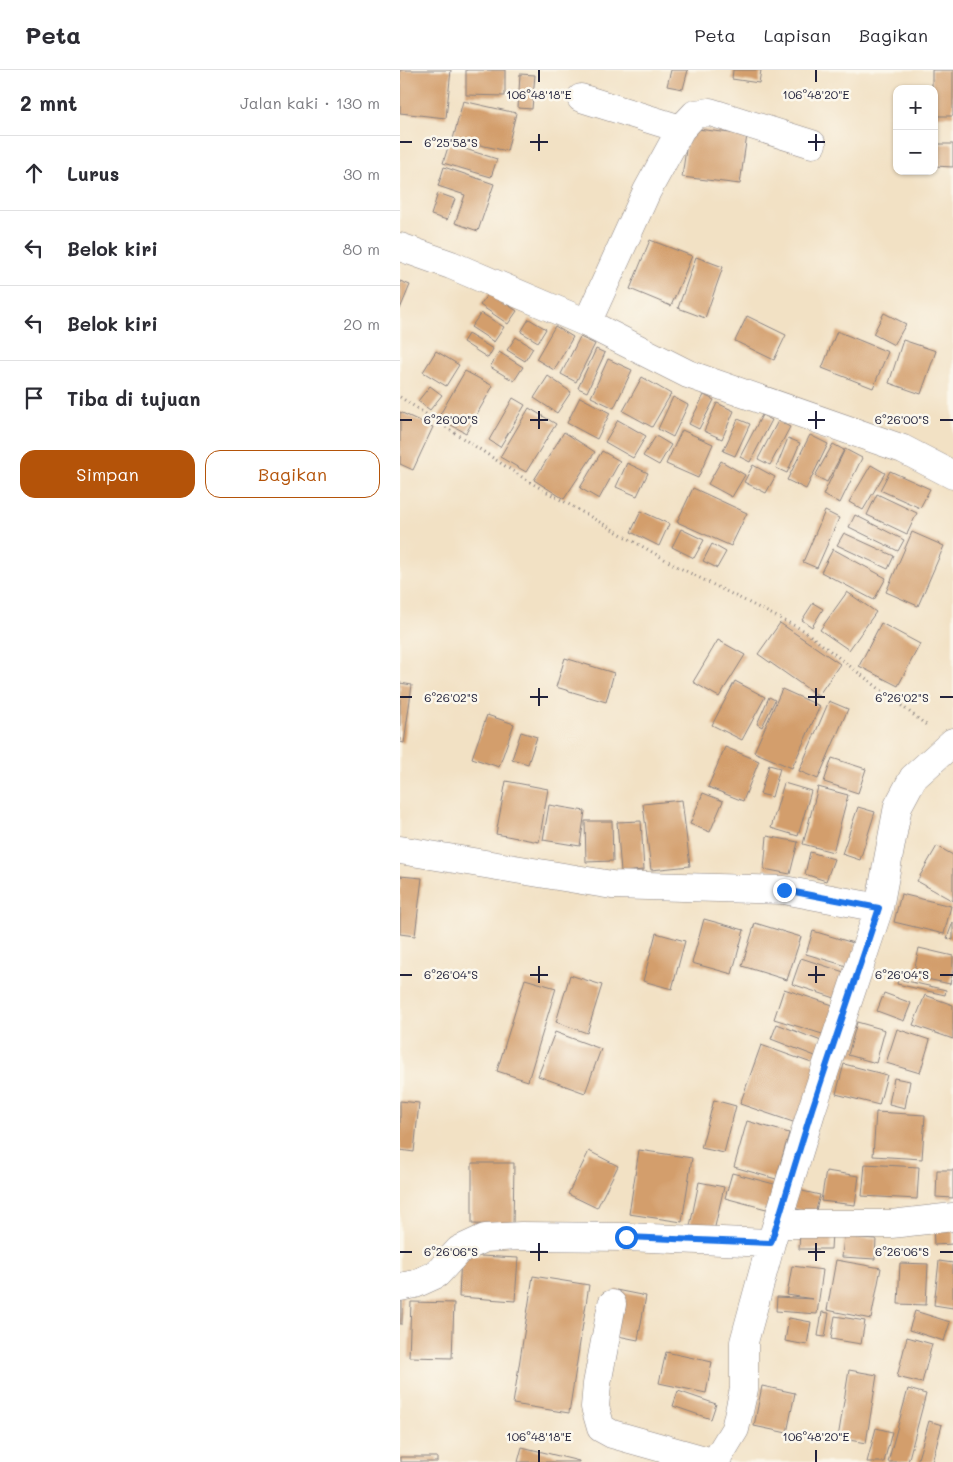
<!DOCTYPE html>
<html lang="id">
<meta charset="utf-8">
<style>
:root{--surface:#fff;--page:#f7f7f7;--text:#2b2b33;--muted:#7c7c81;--line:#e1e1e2;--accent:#b45309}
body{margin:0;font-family:Mali,sans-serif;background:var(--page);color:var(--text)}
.controls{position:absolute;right:15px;top:15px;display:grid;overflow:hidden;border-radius:10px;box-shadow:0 1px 4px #0004}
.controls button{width:45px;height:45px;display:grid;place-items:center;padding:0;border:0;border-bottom:1px solid var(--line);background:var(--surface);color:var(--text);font:25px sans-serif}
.stop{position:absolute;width:15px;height:15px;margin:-11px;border:4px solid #1a73e8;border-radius:50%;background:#fff}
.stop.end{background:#1a73e8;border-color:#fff;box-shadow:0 1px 5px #0008}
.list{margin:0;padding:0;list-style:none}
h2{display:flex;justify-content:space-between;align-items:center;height:65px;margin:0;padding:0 20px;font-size:21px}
h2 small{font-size:16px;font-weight:400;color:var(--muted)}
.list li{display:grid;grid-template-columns:32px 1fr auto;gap:15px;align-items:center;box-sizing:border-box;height:75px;padding:0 20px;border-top:1px solid var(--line)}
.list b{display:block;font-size:19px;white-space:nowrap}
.list em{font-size:16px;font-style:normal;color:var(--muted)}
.actions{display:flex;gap:10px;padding:15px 20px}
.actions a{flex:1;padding:11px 0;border:1px solid var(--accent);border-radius:15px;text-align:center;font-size:18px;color:var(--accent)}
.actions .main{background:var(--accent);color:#fff}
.icon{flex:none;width:28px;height:28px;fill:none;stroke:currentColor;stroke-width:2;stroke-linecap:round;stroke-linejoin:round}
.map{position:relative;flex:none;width:553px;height:1392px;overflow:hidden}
header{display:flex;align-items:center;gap:30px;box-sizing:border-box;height:70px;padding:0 25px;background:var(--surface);border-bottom:1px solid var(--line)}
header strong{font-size:24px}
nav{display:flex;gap:28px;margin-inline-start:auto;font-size:18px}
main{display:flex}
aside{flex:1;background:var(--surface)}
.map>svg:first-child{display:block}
</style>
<header>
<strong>Peta</strong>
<nav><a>Peta</a><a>Lapisan</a><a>Bagikan</a></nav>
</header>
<main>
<aside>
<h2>2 mnt<small>Jalan kaki · 130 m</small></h2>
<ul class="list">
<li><svg class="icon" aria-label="ahead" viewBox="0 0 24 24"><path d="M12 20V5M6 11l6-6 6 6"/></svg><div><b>Lurus</b></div><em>30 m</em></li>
<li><svg class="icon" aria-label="left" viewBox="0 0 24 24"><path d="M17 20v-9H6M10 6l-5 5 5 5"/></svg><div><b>Belok kiri</b></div><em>80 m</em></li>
<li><svg class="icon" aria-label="left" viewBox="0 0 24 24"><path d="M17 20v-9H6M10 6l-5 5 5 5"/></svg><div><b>Belok kiri</b></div><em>20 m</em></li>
<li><svg class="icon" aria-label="arrive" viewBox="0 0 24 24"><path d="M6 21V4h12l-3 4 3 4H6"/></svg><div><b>Tiba di tujuan</b></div></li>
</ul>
<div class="actions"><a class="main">Simpan</a><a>Bagikan</a></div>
</aside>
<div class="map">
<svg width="553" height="1392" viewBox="0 0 553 1392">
<rect width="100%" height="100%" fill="#fbf7ec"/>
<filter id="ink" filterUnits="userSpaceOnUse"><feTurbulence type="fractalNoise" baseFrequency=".02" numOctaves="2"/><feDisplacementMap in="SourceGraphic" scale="10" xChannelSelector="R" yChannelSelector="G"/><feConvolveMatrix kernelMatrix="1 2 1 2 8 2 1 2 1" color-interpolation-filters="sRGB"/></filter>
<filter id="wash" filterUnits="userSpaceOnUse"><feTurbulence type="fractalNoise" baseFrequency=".0096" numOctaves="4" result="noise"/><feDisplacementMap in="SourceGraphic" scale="20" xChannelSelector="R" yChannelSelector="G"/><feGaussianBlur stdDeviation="1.12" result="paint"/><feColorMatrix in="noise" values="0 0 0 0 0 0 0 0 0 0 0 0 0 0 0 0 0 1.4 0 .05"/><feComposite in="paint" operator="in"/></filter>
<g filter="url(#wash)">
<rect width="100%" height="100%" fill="#f2e1c4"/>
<g id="blocks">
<path fill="#d39e6c" d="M 0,0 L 51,0 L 46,48 L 0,43 Z
M 66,0 L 105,0 L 105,26 L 66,25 Z
M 271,0 L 288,0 L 283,19 L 267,16 Z
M 333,0 L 361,0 L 359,13 L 332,9 Z
M 532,0 L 553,0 L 553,46 L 534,46 L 534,19 L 532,19 Z
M 120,4 L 135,5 L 132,39 L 118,38 Z
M 63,31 L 116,43 L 107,81 L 53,69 Z
M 289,58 L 347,65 L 340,114 L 282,107 Z
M 49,74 L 97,89 L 91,107 L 43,93 Z
M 534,74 L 553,74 L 553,97 L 534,96 Z
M 44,97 L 94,114 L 78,161 L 55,153 L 65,125 L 38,116 Z
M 38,123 L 55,129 L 47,150 L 31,145 Z
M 250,170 L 292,186 L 271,236 L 230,219 Z
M 296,187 L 323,197 L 305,248 L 278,238 Z
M 0,211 L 10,215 L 0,239 Z
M 89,222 L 117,241 L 108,254 L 80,235 Z
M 81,243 L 104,257 L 94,272 L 71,257 Z
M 484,243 L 506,254 L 494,275 L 473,264 Z
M 347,246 L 386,265 L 374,290 L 335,271 Z
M 129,249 L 146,259 L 138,272 L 121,262 Z
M 155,256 L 173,267 L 154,300 L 136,289 Z
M 437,261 L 488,282 L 473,318 L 422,298 Z
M 68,264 L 93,279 L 88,288 L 63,272 Z
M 116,267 L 133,278 L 125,291 L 107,280 Z
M 180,267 L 195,274 L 176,312 L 161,304 Z
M 503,270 L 536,281 L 521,324 L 489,313 Z
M 196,279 L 205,283 L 187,322 L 178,318 Z
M 36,281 L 59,295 L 46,316 L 23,302 Z
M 99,282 L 123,297 L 114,311 L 90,297 Z
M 208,289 L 232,300 L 214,338 L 191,327 Z
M 65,301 L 93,316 L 66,363 L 38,348 Z
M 148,306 L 171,322 L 157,343 L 134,328 Z
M 242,307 L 271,324 L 252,357 L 223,341 Z
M 30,316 L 42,325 L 30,340 L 18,331 Z
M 304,325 L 314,330 L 299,359 L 289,354 Z
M 180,327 L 210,343 L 197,369 L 167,353 Z
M 273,327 L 288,335 L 273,367 L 258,359 Z
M 113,328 L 125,335 L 100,377 L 89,370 Z
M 317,333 L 334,341 L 322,369 L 304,361 Z
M 129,338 L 156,354 L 126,402 L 100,387 Z
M 0,342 L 33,357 L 13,400 L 0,394 Z
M 362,345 L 372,350 L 350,392 L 340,387 Z
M 338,349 L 350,354 L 335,386 L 323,381 Z
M 218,350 L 246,366 L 233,388 L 205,372 Z
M 378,351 L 390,357 L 370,395 L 358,389 Z
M 282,360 L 313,374 L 298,408 L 266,394 Z
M 164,362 L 195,382 L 164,429 L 134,410 Z
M 410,365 L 428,374 L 406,419 L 387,410 Z
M 256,366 L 271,375 L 259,395 L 243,386 Z
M 388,368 L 400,373 L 387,403 L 376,398 Z
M 433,374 L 444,380 L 427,412 L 415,406 Z
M 445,379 L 462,388 L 440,433 L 423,425 Z
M 202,381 L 220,391 L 199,429 L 180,418 Z
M 321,391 L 345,405 L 332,427 L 308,414 Z
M 227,393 L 248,403 L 237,426 L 216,417 Z
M 353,395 L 375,407 L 366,423 L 344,412 Z
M 471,395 L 485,403 L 463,440 L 449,432 Z
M 490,401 L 530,419 L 520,438 L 480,420 Z
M 293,418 L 347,443 L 331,476 L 277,452 Z
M 477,424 L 517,443 L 507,464 L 467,445 Z
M 241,441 L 269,454 L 259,476 L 231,462 Z
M 425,441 L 439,448 L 417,498 L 403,492 Z
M 455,445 L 504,470 L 498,481 L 449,457 Z
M 281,459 L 304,470 L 294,488 L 272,477 Z
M 512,462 L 544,476 L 518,536 L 486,522 Z
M 444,463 L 494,486 L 488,499 L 437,475 Z
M 312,474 L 326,482 L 317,498 L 303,491 Z
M 433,479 L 486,508 L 474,530 L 421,502 Z
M 447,522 L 476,542 L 449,580 L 420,560 Z
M 413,533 L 423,539 L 412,557 L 402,550 Z
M 380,553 L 440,594 L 418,626 L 358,584 Z
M 481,553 L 520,574 L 498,616 L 459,596 Z
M 318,570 L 345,585 L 319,627 L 293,612 Z
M 165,588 L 214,603 L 206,632 L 156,617 Z
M 335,611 L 365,627 L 342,670 L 312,655 Z
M 0,613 L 12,615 L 4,673 L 0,672 Z
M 382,619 L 420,636 L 392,698 L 354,682 Z
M 369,627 L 375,630 L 362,657 L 357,654 Z
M 429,631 L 448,639 L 418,709 L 399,701 Z
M 87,645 L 114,654 L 99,697 L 72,688 Z
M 121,662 L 137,667 L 128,694 L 112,689 Z
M 325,677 L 359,691 L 343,731 L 308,717 Z
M 432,688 L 466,699 L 458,723 L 424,712 Z
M 369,695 L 380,698 L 372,727 L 360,724 Z
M 106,711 L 148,719 L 139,772 L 96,764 Z
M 384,713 L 411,721 L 398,766 L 371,758 Z
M 418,717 L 448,725 L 433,782 L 403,774 Z
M 303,723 L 323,731 L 310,762 L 290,754 Z
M 282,730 L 290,796 L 251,800 L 243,734 Z
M 149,735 L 185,741 L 180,776 L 143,770 Z
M 458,737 L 475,742 L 460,790 L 442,784 Z
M 185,751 L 212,751 L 213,791 L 186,792 Z
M 241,751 L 244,800 L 221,802 L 217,752 Z
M 367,766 L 398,772 L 390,804 L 364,799 Z
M 537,776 L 553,785 L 553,831 L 517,811 Z
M 410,782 L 434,789 L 426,811 L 405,804 Z
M 0,806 L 22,808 L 15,866 L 0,864 Z
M 501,824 L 551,836 L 544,864 L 494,852 Z
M 304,849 L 344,860 L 332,904 L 292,893 Z
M 553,852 L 553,870 L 547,868 Z
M 355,853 L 401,867 L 387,910 L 342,896 Z
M 413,861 L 457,874 L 450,897 L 406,884 Z
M 256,863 L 285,871 L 272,919 L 243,911 Z
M 519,878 L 553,886 L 553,900 L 550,914 L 513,906 Z
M 401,888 L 453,905 L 444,931 L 392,914 Z
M 170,905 L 202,915 L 187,963 L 156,952 Z
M 125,909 L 156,918 L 128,1011 L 97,1001 Z
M 498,909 L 546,920 L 545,925 L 497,914 Z
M 384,919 L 442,938 L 432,967 L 374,949 Z
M 484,923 L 511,933 L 504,951 L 477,941 Z
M 525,925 L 553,935 L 553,969 L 513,955 Z
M 457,952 L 485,960 L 476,993 L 448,985 Z
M 377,954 L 429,974 L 423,989 L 371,969 Z
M 497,959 L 530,970 L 520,1003 L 486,993 Z
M 155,962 L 201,979 L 185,1023 L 138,1006 Z
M 361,975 L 420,996 L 399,1054 L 340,1034 Z
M 444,994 L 487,1005 L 479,1035 L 436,1024 Z
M 494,1008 L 510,1011 L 505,1038 L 489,1034 Z
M 314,1030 L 336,1036 L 324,1083 L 301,1078 Z
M 0,1031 L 19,1033 L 14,1082 L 0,1080 Z
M 476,1042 L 525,1045 L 522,1089 L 473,1086 Z
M 347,1051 L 389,1063 L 376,1109 L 334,1097 Z
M 239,1080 L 292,1088 L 282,1152 L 229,1144 Z
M 189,1081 L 218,1096 L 197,1138 L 168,1124 Z
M 72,1093 L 114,1093 L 113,1155 L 72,1154 Z
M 465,1094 L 519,1097 L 517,1129 L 462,1126 Z
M 537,1100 L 553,1100 L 553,1128 L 536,1127 Z
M 426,1101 L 459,1106 L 455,1135 L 421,1131 Z
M 332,1103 L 378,1115 L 370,1140 L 325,1128 Z
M 299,1112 L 324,1117 L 314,1161 L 290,1156 Z
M 398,1120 L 420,1125 L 415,1144 L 393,1138 Z
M 533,1155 L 553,1155 L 553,1174 L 534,1175 Z
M 400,1162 L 432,1163 L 431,1179 L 399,1179 Z
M 444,1167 L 476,1169 L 475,1189 L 442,1187 Z
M 61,1185 L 118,1188 L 115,1231 L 59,1227 Z
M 436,1190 L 481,1198 L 471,1249 L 427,1240 Z
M 539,1191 L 553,1193 L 553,1238 L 534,1235 Z
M 500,1193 L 528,1194 L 526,1235 L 498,1234 Z
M 392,1196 L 423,1200 L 417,1244 L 376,1241 L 377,1227 L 413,1229 L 387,1225 Z
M 133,1206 L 189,1215 L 169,1343 L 113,1334 Z
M 216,1220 L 246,1226 L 238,1270 L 208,1264 Z
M 0,1226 L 2,1226 L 2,1254 L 0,1254 Z
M 11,1232 L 54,1233 L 52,1288 L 9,1287 Z
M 515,1241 L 550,1252 L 544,1271 L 509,1260 Z
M 422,1242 L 429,1243 L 425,1267 L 418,1266 Z
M 435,1246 L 465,1251 L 461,1274 L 431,1269 Z
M 389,1248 L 411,1252 L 407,1275 L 385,1271 Z
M 507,1267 L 532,1274 L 522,1313 L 497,1307 Z
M 266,1282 L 312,1292 L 306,1323 L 259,1313 Z
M 449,1300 L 477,1305 L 466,1373 L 438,1368 Z
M 362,1316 L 395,1323 L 387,1363 L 354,1356 Z
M 508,1319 L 526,1324 L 508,1392 L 488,1392 Z
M 278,1321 L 316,1334 L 311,1349 L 273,1336 Z
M 529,1351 L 542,1355 L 532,1392 L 517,1392 Z
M 476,1358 L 492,1362 L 484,1392 L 467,1392 Z
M 122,1377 L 179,1391 L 179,1392 L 118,1392 Z
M 0,1387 L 37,1387 L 37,1392 L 0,1392 Z"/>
</g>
</g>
<g filter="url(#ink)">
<use href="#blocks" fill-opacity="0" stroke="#8a8280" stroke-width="1"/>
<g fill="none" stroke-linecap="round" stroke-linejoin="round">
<g stroke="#8a8280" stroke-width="29">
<path id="minor" d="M 181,28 L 281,59
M 0,177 L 51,195 L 187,253 L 288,304 L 503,379 L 553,405
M 187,253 L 247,121 L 281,59 L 295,44 L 310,42 L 412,74
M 0,780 L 212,815 L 384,820 L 479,838
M 377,1154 L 491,1154 L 553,1147
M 0,1217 L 15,1214 L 37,1204 L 59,1180 L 85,1168 L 121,1166 L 226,1167 L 371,1173
M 212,1234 L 197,1314 L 195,1337 L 201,1358 L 212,1364 L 312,1392
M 315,1392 L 335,1359 L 344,1319 L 344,1272 L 371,1173 L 412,1039 L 479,838 L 498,736 L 513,708 L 553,672"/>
</g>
<path stroke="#8a8280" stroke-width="3" stroke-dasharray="1 4" stroke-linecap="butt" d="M 0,327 L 128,411 L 280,498 L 403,560 L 529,657"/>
<use href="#minor" stroke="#fff" stroke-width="28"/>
</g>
</g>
<g fill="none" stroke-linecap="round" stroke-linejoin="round" filter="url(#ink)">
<path stroke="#1a73e8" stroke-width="6" d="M 226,1167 L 371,1173 L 412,1039 L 479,838 L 384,820"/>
</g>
<path fill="none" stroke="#22223b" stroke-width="2" d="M 139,0 L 139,12M 416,0 L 416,12M 139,64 L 139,81M 416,64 L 416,81M 0,72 L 12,72M 130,72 L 148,72M 408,72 L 425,72M 139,341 L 139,359M 416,341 L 416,359M 0,350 L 12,350M 130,350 L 148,350M 408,350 L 425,350M 540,350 L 553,350M 139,618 L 139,636M 416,618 L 416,636M 0,627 L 12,627M 130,627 L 148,627M 408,627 L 425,627M 540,627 L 553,627M 139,896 L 139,913M 416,896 L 416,913M 0,905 L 12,905M 130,905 L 148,905M 408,905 L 425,905M 540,905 L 553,905M 139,1173 L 139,1191M 416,1173 L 416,1191M 0,1182 L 12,1182M 130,1182 L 148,1182M 408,1182 L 425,1182M 540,1182 L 553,1182M 139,1380 L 139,1392M 416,1380 L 416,1392"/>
<g font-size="12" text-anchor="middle" fill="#22223b" stroke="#fbf7ec" stroke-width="5" stroke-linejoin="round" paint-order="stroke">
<text x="139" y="29">106°48'18"E</text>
<text x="416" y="29">106°48'20"E</text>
<text x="51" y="77">6°25'58"S</text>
<text x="51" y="354">6°26'00"S</text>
<text x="502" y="354">6°26'00"S</text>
<text x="51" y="632">6°26'02"S</text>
<text x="502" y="632">6°26'02"S</text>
<text x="51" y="909">6°26'04"S</text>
<text x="502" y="909">6°26'04"S</text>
<text x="51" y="1186">6°26'06"S</text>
<text x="502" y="1186">6°26'06"S</text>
<text x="139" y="1371">106°48'18"E</text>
<text x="416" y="1371">106°48'20"E</text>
</g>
</svg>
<div class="controls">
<button>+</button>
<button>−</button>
</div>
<div class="stop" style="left:226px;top:1167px"></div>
<div class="stop end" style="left:384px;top:820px"></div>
</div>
</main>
